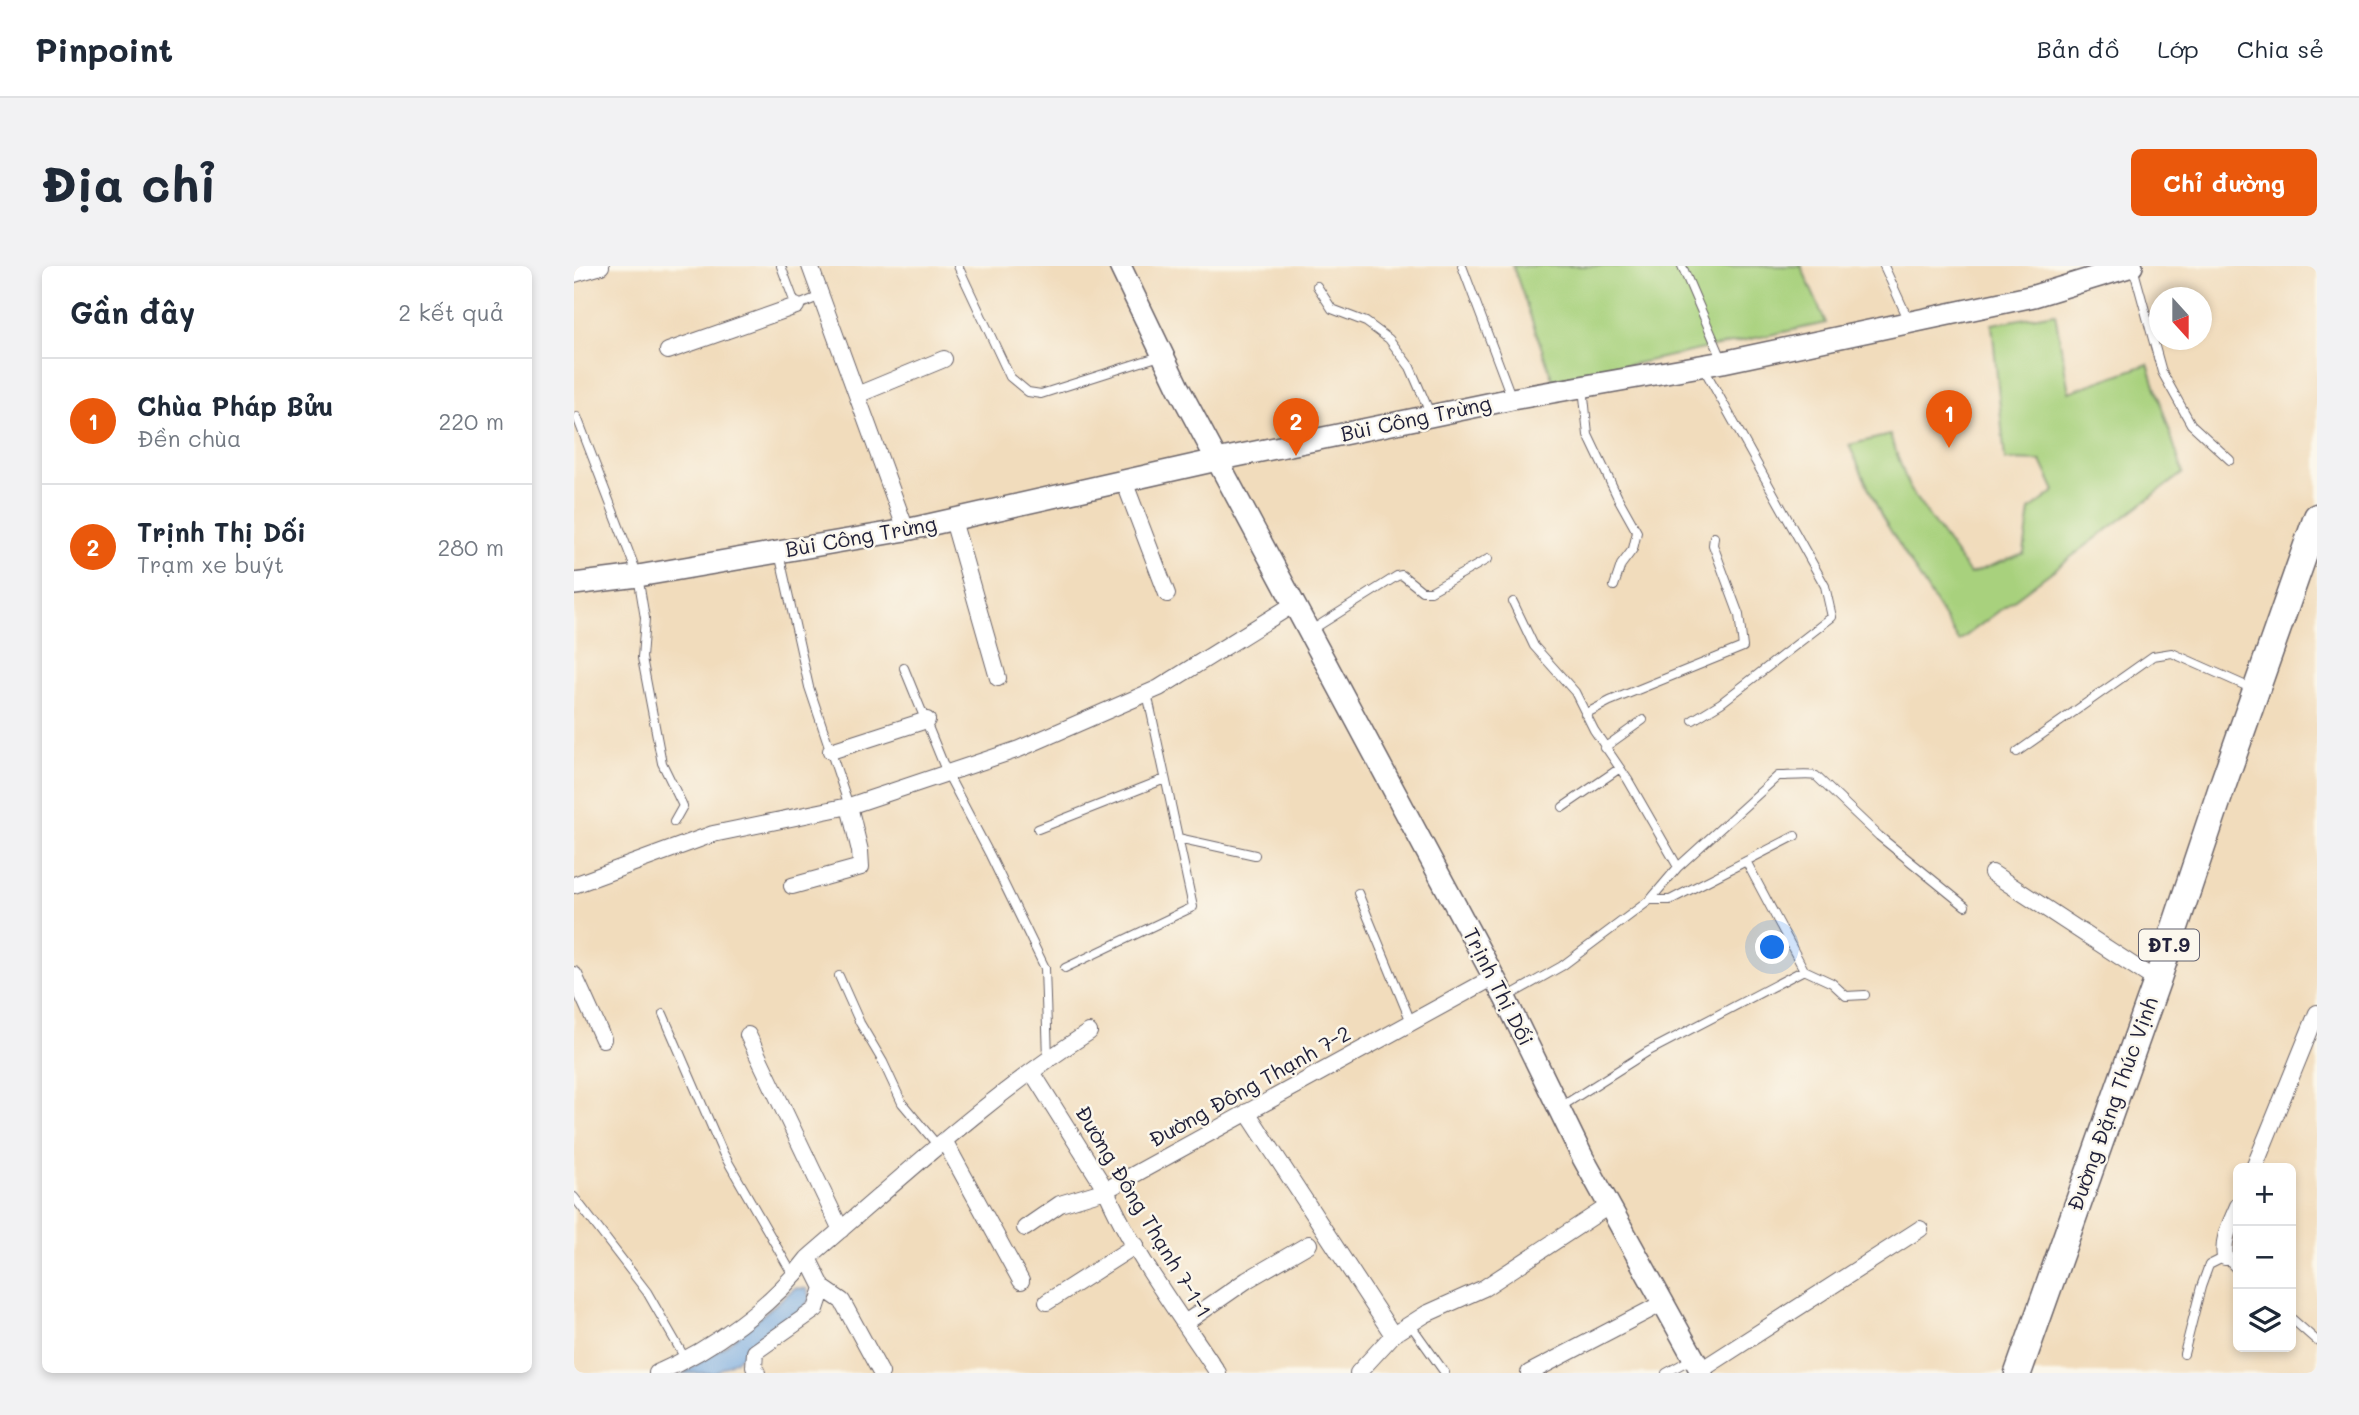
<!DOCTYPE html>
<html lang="vi">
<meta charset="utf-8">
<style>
:root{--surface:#fff;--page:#f2f2f3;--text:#1f2937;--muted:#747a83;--line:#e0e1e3;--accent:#ea580c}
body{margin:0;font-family:Mali,sans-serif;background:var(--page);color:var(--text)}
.controls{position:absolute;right:21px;bottom:21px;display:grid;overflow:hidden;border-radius:10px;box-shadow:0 4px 10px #0003}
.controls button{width:63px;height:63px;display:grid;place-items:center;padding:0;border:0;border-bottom:2px solid var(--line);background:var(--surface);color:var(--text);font:35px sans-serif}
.compass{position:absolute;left:1575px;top:21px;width:63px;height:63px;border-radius:50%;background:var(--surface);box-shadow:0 4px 10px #0003;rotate:159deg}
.you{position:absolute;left:1199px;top:682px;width:24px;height:24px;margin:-18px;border:5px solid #fff;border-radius:50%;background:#1a73e8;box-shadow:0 0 0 10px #1a73e833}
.badge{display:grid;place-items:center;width:46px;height:46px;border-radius:50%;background:var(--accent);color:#fff;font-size:23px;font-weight:700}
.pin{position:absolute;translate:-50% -58px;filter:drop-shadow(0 2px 4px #0008)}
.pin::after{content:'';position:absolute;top:37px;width:24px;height:21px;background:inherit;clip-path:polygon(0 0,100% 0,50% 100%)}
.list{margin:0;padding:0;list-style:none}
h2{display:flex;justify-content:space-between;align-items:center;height:91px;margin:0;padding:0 28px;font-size:30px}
h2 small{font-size:23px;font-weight:400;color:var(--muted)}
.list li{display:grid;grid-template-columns:46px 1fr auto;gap:21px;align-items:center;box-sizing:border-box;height:126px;padding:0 28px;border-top:2px solid var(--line)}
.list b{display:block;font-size:26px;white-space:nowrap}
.list p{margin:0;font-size:23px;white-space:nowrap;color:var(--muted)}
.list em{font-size:23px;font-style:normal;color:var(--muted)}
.icon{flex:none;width:38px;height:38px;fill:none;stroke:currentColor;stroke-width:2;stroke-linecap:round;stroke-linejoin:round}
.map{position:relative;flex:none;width:1743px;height:1107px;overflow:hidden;border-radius:10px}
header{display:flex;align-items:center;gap:42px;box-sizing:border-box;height:98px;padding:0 35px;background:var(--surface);border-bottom:2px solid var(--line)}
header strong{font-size:33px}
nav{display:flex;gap:38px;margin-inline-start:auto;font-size:24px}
.intro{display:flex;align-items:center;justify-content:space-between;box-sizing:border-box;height:168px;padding:0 42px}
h1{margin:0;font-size:49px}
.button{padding:18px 32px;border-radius:10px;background:var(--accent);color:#fff;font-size:24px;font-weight:700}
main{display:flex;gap:42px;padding:0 42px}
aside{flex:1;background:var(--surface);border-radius:10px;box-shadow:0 4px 10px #0003}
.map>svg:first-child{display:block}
</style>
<header>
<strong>Pinpoint</strong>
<nav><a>Bản đồ</a><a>Lớp</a><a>Chia sẻ</a></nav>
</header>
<div class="intro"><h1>Địa chỉ</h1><a class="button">Chỉ đường</a></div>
<main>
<aside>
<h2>Gần đây<small>2 kết quả</small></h2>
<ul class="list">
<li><span class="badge">1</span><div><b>Chùa Pháp Bửu</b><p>Đền chùa</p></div><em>220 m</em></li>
<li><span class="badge">2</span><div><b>Trịnh Thị Dối</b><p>Trạm xe buýt</p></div><em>280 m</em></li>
</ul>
</aside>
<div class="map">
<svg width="1743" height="1107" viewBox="0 0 1743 1107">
<rect width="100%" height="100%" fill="#fbf7ec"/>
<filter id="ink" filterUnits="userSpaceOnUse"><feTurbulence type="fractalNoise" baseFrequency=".0143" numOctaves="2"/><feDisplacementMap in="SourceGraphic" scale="14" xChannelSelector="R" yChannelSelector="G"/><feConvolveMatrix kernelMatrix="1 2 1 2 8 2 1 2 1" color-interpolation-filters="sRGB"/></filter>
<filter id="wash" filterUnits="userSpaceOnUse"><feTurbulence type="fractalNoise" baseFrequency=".00686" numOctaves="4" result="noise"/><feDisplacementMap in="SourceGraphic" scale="28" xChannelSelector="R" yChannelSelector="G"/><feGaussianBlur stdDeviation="1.57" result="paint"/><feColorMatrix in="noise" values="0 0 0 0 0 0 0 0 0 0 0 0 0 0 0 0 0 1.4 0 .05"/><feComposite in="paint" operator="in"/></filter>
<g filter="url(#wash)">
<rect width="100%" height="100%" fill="#f1dcbc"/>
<path fill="#a8d17d" stroke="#657a5c" stroke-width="2" d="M 939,0 L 1227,0 L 1252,57 L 979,115 Z
M 1481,47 L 1495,126 L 1574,98 L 1609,207 L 1385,375 L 1307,249 L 1275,179 L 1316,169 L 1336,224 L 1396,308 L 1450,287 L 1456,244 L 1481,225 L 1467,195 L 1431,194 L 1418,58 Z"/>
<path fill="#71a6de" stroke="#4a648c" stroke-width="2" d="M 221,1022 L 233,1023 L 236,1032 L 229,1045 L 216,1057 L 156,1098 L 140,1107 L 109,1107 L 151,1080 Z"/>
</g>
<g filter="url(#ink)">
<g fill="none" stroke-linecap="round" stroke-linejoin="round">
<g stroke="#6a6368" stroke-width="10">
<path id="service" d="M 207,0 L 222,40 L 247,30
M 384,0 L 436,111 L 454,126 L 467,128 L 586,90
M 888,0 L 937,130
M 1108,0 L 1148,93
M 1310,0 L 1335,55
M 1559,1 L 1588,106 L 1617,158 L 1656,194
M 743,20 L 758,43 L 792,56 L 815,73 L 836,101 L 856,147
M 1009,121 L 1014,169 L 1044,232 L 1063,266 L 1059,283 L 1047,299 L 1040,320
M 3,151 L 64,310 L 71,352 L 68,392 L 88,497 L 109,540 L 100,556
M 205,287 L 235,421 L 275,540
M 939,336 L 960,380 L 1001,426 L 1020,464 L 1054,514 L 1104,601
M 736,365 L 823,310 L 828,309 L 848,325 L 857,325 L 914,293
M 330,402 L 373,507 L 416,589 L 471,702 L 474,792
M 1011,448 L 1036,435 L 1169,381 L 1165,349 L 1139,279 L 1140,271
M 1119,454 L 1147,437 L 1258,351 L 1251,320 L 1129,101
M 1030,482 L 1069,454
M 1443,486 L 1579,390 L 1598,387 L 1679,423
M 989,541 L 1046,502
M 464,563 L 591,513
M 604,572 L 681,589
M 1172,595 L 1230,704
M 784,627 L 837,756
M 1076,634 L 1096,634 L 1221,570
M 491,702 L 619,641 L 573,427
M 265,710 L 286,757 L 309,796 L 328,837 L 365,881
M 933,731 L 988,700 L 1076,634 L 1104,601 L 1204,510 C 1212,510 1237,508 1242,510 L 1305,570 L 1391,640
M 89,748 L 149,887 L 220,1011
M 985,842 L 1073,786 L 1230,704 L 1258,717 L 1272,730 L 1291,729
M 0,931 L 73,1026 L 112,1094
M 1717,1052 L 1743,1075
M 836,1058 L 871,1107
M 1610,1088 L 1627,1021 L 1635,999 L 1651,991 L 1664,1005
M 1092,1107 L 1119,1092"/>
</g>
<g stroke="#6a6368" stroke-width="18">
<path id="minor" d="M 236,0 L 332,264
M 0,8 L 27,0
M 94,85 L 222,40
M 283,129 L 370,93
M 550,215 L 593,328
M 379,254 L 424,412
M 257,485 L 353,454
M 1418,607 L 1583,715
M 0,619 L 139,568 L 275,540 L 445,483 L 585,422 L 720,338
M 218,620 L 287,601 L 286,585 L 275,540
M 0,709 L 29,773
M 174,769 L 267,964
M 458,806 L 532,924 C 558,986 607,1051 644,1107
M 673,846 L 819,1069
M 371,876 L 447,1015
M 1680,902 L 1743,747
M 451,962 L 486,938 L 532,924 L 920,711
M 1651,991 C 1648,972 1657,957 1664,940
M 249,1022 L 268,1035 L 307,1107
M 473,1036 L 562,979
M 611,1057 L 673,1014 L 735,978
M 1127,1104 L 1346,963
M 83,1107 C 137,1084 199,1039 234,992 C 324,915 416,829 515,766
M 183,1107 L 180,1101 L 181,1086 L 242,1043 L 249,1022 L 234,992
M 784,1107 L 819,1069 L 852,1048 L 910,1022 L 1036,939
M 955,1107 L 1089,1037"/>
</g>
<g stroke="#6a6368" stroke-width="24">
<path id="tertiary" d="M 546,0 L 604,121 L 931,732 L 1009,892 L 1128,1107
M 0,318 L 64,310 L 332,264 L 643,194 L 938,133 L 1149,96 L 1460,30 L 1558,0"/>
</g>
<g stroke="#6a6368" stroke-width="29">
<path id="primary" d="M 1444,1107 L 1583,715 L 1648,521 L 1743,251"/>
</g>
<use href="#service" stroke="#fff" stroke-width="8"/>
<use href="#minor" stroke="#fff" stroke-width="16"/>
<use href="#tertiary" stroke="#fff" stroke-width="21"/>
<use href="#primary" stroke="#fff" stroke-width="26"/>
</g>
</g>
<g text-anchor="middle" stroke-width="5" stroke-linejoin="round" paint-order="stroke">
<rect fill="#fbf7ec" stroke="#636270" stroke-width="2" x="1565" y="663.5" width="60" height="31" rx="5"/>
<g font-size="19" font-weight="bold" fill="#22223b">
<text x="1595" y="686">ĐT.9</text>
</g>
<g font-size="21" fill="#22223b" stroke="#fbf7ec">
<text transform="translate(842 153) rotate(-12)" y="7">Bùi Công Trừng</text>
<text transform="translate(287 271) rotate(-10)" y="7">Bùi Công Trừng</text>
<text transform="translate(924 721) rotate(63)" y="7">Trịnh Thị Dối</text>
<text transform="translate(676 821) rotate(-29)" y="7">Đường Đông Thạnh 7-2</text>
<text transform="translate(1539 838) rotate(-70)" y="7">Đường Đặng Thúc Vịnh</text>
<text transform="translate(569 946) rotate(59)" y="7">Đường Đông Thạnh 7-1-1</text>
</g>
</g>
</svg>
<div class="controls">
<button>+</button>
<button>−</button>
<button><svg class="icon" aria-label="layers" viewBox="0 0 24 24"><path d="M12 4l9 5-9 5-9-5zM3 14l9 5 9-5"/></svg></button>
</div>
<svg class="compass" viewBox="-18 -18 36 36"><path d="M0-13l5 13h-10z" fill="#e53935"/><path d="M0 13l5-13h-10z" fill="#747a83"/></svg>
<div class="you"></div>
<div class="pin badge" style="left:1375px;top:182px">1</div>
<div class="pin badge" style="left:722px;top:190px">2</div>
</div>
</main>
